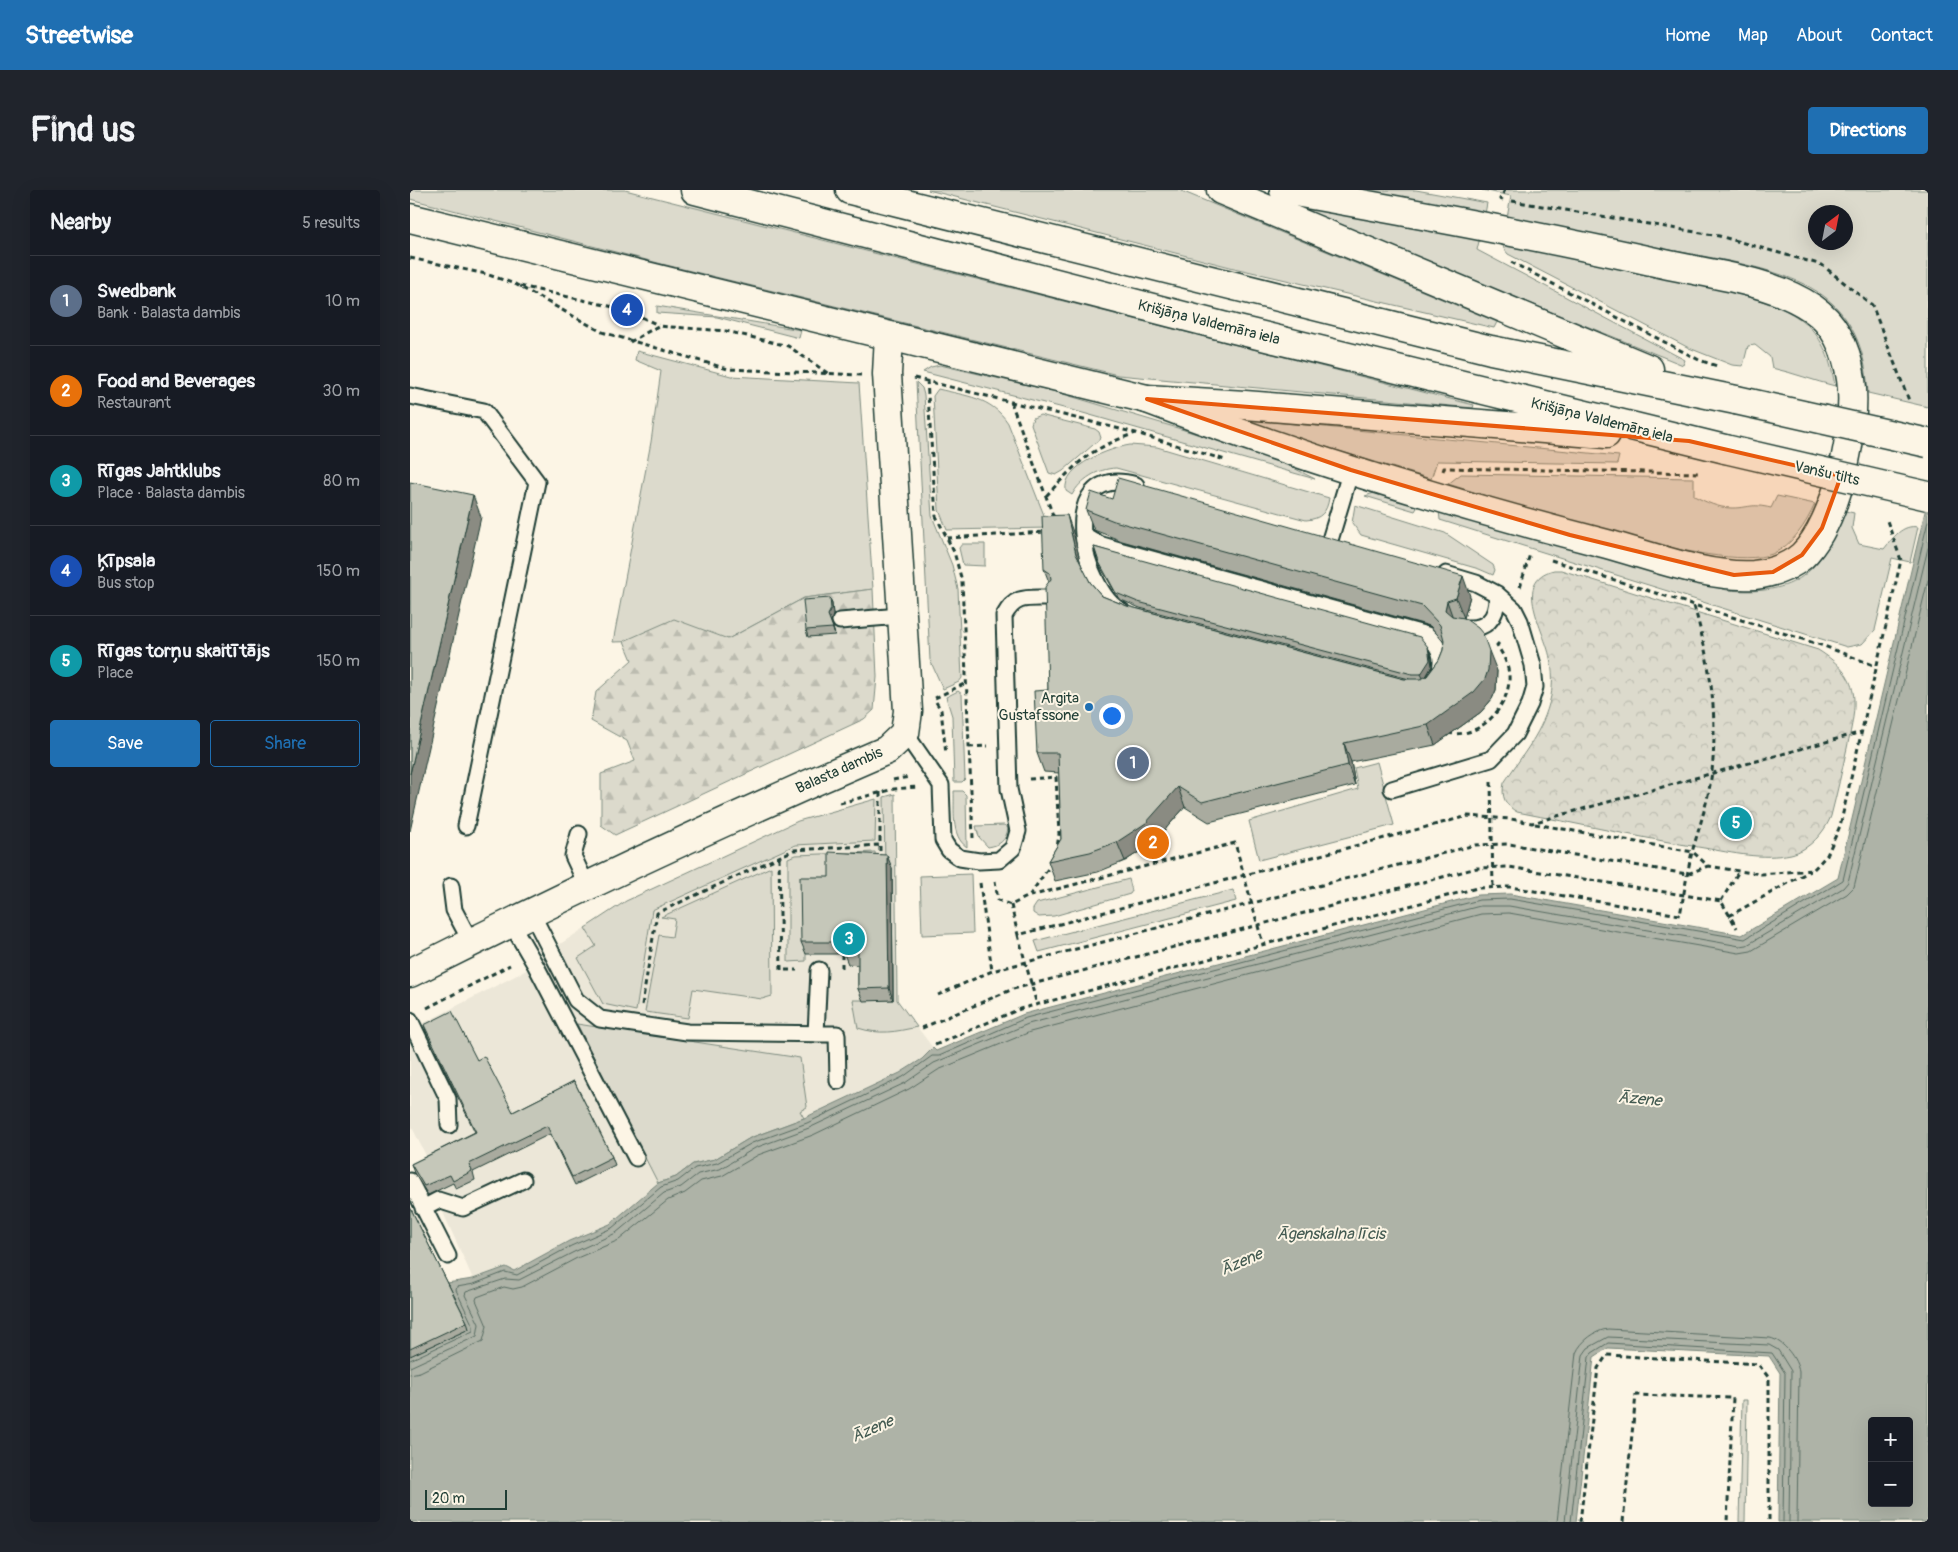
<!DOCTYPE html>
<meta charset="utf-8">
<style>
:root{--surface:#171b24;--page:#20242c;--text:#f1f3f6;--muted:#9ea1a6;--line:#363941;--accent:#1f6fb2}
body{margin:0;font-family:Pangolin,sans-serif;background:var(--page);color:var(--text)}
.controls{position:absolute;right:15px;bottom:15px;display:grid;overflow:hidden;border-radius:5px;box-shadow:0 5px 20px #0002}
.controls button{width:45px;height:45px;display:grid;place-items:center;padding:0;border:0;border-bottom:1px solid var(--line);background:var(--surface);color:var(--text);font:25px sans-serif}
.compass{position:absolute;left:1398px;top:15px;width:45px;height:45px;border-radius:50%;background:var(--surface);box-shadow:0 5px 20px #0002;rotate:32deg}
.scale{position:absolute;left:15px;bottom:12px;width:82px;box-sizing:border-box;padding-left:5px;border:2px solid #1f3d34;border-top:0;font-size:14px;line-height:18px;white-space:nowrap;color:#1f3d34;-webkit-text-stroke:4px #fcf5e5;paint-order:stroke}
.you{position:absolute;left:701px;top:525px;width:18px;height:18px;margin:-12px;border:4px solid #fff;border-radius:50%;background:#1a73e8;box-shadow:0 0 0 8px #1a73e833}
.badge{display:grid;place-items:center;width:32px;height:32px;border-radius:50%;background:var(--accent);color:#fff;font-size:16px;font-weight:700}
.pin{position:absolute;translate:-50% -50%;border:2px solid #fff;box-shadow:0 1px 5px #0006}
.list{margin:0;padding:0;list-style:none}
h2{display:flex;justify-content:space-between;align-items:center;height:65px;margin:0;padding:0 20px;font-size:21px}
h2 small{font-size:16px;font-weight:400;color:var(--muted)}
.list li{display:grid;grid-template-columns:32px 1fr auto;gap:15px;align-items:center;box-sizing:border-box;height:90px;padding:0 20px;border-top:1px solid var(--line)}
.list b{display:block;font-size:19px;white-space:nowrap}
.list p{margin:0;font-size:16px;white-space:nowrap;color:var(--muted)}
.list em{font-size:16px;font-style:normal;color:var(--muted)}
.actions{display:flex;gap:10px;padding:15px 20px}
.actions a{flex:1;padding:11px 0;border:1px solid var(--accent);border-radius:5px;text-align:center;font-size:18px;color:var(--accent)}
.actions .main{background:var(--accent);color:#fff}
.map{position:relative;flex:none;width:1518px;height:1332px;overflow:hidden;border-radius:5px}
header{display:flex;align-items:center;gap:30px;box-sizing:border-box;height:70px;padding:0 25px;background:var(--accent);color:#fff}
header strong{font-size:24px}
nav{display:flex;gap:28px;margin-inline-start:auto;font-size:18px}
.intro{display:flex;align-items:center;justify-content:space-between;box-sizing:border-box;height:120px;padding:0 30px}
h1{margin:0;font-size:35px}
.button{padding:12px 22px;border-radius:5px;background:var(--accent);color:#fff;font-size:18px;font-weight:700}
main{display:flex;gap:30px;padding:0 30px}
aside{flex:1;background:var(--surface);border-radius:5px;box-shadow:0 5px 20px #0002}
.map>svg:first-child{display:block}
</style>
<header>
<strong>Streetwise</strong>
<nav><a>Home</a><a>Map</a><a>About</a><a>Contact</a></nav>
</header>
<div class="intro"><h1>Find us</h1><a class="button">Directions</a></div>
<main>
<aside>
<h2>Nearby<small>5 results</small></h2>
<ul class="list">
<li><span class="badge" style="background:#5c6f8a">1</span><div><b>Swedbank</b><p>Bank · Balasta dambis</p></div><em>10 m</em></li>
<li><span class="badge" style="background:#e8710a">2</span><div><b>Food and Beverages</b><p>Restaurant</p></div><em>30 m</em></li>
<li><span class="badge" style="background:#0f9aa8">3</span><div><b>Rīgas Jahtklubs</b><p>Place · Balasta dambis</p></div><em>80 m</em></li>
<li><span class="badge" style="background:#1a4fb4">4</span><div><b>Ķīpsala</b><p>Bus stop</p></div><em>150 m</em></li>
<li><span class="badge" style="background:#0f9aa8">5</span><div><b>Rīgas torņu skaitītājs</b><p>Place</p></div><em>150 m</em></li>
</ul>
<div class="actions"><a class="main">Save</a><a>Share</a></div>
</aside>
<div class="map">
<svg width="1518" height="1332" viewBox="0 0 1518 1332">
<defs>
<pattern id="forest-firs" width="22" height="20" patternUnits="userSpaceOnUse" patternTransform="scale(1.25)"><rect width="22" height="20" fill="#dcdacc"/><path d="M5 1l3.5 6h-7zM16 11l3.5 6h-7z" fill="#bcbcb0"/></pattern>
<pattern id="park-crowns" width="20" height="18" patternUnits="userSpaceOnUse" patternTransform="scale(1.25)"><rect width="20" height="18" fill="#dcdacc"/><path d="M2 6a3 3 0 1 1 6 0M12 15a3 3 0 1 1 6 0" fill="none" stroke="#bcbcb0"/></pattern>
</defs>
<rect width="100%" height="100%" fill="#fcf5e5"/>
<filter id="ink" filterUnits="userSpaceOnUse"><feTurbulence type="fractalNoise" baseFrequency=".02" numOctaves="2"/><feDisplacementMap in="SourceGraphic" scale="10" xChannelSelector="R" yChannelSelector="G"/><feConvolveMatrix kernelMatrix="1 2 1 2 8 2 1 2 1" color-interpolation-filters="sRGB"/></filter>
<g filter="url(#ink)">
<path fill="#ece7d8" d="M 485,604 L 487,810 L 523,858 L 512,869 L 490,883 L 394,928 L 340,948 L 305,969 L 283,974 L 266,987 L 248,993 L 200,1034 L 159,1051 L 104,1081 L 96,1077 L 63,1089 L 13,978 L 20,974 L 0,933 L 0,840 L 134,771 L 132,766 L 141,760 L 216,711 L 388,631 Z"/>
<path fill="#dcdacc" stroke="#7e8c80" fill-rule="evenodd" d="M 0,0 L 215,0 L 1064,215 L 1063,218 L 708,185 L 252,74 L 0,9 Z
M 518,0 L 769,0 L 1087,132 L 1084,138 L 824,78 Z
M 953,0 L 1006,0 L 1077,13 L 1075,24 Z
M 1072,0 L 1518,0 L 1518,217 L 1458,203 C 1456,165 1446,132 1415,107 C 1378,78 1306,69 1260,60 C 1206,49 1151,39 1097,28 L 1101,6 ZM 1406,22 L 1436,22 L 1436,52 L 1406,52 Z
M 898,17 L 1070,47 L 1067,60 L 1275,170 L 1273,175 L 1060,89 L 898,21 Z
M 1092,52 C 1147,64 1203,77 1259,89 C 1296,97 1367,108 1395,133 C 1414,149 1421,172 1425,196 C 1404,191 1384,183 1362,178 L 1360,167 L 1345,155 L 1338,156 L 1333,176 L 1322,175 L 1279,158 L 1098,64 L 1094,59 Z
M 247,116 L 391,140 L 389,148 L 307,127 L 247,123 Z
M 227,161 L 321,186 L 449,193 L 463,399 L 394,408 L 318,449 L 203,452 L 241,252 L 251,181 L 225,170 Z
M 530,175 L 643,201 L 771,239 L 868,270 L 905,289 L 673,223 L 513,182 L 521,177 Z
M 506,192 L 512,198 L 514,205 L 522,326 L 542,375 L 548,399 L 552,488 L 549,492 L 533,499 L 520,470 Z
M 528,199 C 556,206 581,207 598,233 L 639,338 L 537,340 L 529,320 L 523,206 Z
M 630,225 L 685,239 L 689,242 L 691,248 L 653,281 L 646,285 L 639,283 L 621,234 L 623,228 Z
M 834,229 L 1209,266 L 1207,274 L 1027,271 L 1021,289 L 834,232 Z
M 720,255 L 747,257 L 919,308 C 917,322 911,329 896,330 L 706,278 C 687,279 671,289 662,305 L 656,301 C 652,275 701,258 720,255 Z
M 1051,284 L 1284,288 L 1284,306 C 1296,312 1308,318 1322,318 C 1340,318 1340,313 1361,318 L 1367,306 L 1405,314 C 1396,334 1383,355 1362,364 C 1309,385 1098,312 1038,294 Z
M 967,302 L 1010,313 L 1005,321 L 955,306 Z
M 945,315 L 1035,343 L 1083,375 L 1085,380 L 1083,385 L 1069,379 L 951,345 L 942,333 Z
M 1029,320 L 1196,368 L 1317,400 C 1388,406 1409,383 1435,321 L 1444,323 L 1442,338 L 1449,354 L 1474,359 C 1483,348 1492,334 1508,337 L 1500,372 L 1482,368 L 1465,440 L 1452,454 L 1437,457 L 1030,330 Z
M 552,354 L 575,354 L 575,376 L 553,375 L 549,358 Z
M 548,501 L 552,504 L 555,589 L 552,592 L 544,592 L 542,526 L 536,507 Z
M 967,572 L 984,635 L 849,670 L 839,631 L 948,599 L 944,578 Z
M 544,601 L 552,601 L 556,605 L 557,657 C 540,646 545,619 544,601 Z
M 485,604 L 487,810 L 507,837 C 485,842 470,845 448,838 L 443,810 L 483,810 L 482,677 L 475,677 L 474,607 Z
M 466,609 L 465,651 L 385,655 L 242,720 L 226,821 L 193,814 L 168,768 L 186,756 L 175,738 L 216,711 L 388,631 Z
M 594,635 L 598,638 C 596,651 590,655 578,657 L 569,647 L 566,636 Z
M 465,662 L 466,676 L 423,699 L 396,733 L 396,771 L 378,772 L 378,668 L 385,665 Z
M 361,677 L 362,806 L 352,809 L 283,799 L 278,828 L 235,822 L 249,745 L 262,747 L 265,729 L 251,727 Z
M 561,684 L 563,743 L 512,745 L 510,686 Z
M 719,689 L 722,701 L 720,704 L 644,726 L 629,727 L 623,723 L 623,719 L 627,713 Z
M 823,700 L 826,711 L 629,762 L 625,751 Z
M 167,834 L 390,868 L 397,917 L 390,921 L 394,928 L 340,948 L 305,969 L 283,974 L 266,987 L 248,993 Z
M 1332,1210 L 1337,1210 L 1335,1332 L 1329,1332 Z"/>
<path fill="url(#forest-firs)" stroke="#7e8c80" d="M 463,399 L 467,487 L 464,520 L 454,529 L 205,645 L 191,635 L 191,584 L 225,571 L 217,551 L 181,531 L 186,502 L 222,470 L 214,451 L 264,429 L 318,449 L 394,408 Z"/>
<path fill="url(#park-crowns)" stroke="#7e8c80" d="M 1144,380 L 1151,380 L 1408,460 C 1453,488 1447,512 1437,558 C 1432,580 1427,603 1421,626 C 1415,642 1399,660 1381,664 C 1352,670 1323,663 1294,658 C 1231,648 1169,634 1107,622 C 1095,615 1091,607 1094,593 C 1113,563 1133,543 1141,506 C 1143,494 1143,481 1140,468 C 1135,441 1101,390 1144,380 Z"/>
<path fill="#aeb3a7" stroke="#758479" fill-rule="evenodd" d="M 1518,309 L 1518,1332 L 1368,1332 L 1370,1183 L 1359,1166 L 1198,1158 L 1184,1167 L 1166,1332 L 0,1332 L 0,1166 L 59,1139 L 37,1093 L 63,1089 L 96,1077 L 104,1081 L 159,1051 L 200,1034 L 248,993 L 266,987 L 283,974 L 305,969 L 340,948 L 394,928 L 490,883 L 512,869 L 523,858 L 526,861 L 614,824 L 1068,705 L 1100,704 L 1332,745 L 1428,688 ZM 1462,1231 L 1499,1231 L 1499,1313 L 1462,1313 Z"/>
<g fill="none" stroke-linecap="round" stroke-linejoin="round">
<path stroke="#586c62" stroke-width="1" d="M 0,1170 L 63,1141 L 63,1136 L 46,1100 L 47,1097 L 64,1094 L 95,1082 L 107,1085 L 161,1056 L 202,1038 L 251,997 L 268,991 L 285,978 L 307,973 L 342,953 L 397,933 L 493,887 L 522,866 L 529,866 L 616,828 L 1069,710 L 1100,709 L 1335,749 L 1433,690 L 1518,331
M 0,1177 L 67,1146 L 69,1134 L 55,1105 L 56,1102 L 95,1089 L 109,1090 L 164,1062 L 206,1043 L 254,1003 L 271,997 L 288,984 L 310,979 L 345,958 L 399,938 L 495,893 L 524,873 L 618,834 L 1070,716 L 1099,716 L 1330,756 L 1337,755 L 1433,698 L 1438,692 L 1518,358
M 0,1184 L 10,1182 L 73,1151 L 77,1136 L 66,1110 L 67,1107 L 94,1097 L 103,1099 L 112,1097 L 167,1068 L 209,1050 L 258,1010 L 275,1003 L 291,991 L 312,986 L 348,965 L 403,945 L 499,899 L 528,880 L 620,842 L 1071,724 L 1099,723 L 1329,763 L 1341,761 L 1437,704 L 1444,697 L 1518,390
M 1147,1332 L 1166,1163 C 1171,1151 1186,1140 1198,1139 L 1360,1148 C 1374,1151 1387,1169 1389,1182 L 1387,1332
M 1155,1332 L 1173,1165 L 1178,1158 L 1198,1147 L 1359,1155 L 1368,1160 L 1381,1181 L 1379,1332
M 1161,1332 L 1179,1167 L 1182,1163 L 1198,1153 L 1362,1163 L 1375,1183 L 1373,1332"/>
<g stroke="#1f3d34" stroke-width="19">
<path id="service" d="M 0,206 L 74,221 L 127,292 L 56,636
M 674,345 L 689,354 L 709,360 L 1017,445 C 1030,457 1034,467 1029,485
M 920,350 L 941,280
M 712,421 C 674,405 641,271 726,295
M 430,431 L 490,426
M 1051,437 C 1076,442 1088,428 1087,404
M 495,543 L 531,595 L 533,650 L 539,660 L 550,668 L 569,671 L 589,670 L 603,658 L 608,641 L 599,599 L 594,426 C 605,405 617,408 639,408
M 982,599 L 1081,569 L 1105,544 L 1120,514 L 1125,497 L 1123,475 L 1110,431 L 1104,419 L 1087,404 L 1066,393 L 1036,384
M 169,644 L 163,666 L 177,696
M 41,696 L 44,720 L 61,752
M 121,722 L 166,810 L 190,829 L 277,842 L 427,844 L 428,891
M 101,733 L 126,776 L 226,968
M 0,830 L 38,909 L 39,935
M 406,844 L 409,780
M 0,991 L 38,1066
M 13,1018 L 28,1010 L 53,1018 L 113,990"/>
</g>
<g stroke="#1f3d34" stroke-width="31">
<path id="tertiary" d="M 0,28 L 737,209 C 886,266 1041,314 1197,354 C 1241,366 1298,388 1344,385 C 1362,383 1378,378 1392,366 C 1427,333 1448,235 1441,189 C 1437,161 1426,134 1402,118 C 1362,91 1306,85 1259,75 C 1131,46 1003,23 874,0
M 0,783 C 157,704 316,629 477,560 L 495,543 L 498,521 L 477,184 L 479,146"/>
</g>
<g stroke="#1f3d34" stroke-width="31">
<path id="primary" d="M 285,0 L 824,139 L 1315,259
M 440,0 L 1081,160 L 1326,210
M 811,0 L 1239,179
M 737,209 L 835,215 L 1196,244"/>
</g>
<path stroke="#1f3d34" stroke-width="3" stroke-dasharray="5 4" stroke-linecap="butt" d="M 1093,10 L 1090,9 L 1095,0
M 1102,11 L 1309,46 L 1412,75 L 1462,115 L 1500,213
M 0,68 L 76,84 L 105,94 L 192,142 L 318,179 L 451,185
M 1101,72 L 1289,170 L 1307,176
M 110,96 L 217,120 L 248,135
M 220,152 L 248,136 L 316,141 L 378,156 L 419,184
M 504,188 L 726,243 L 815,270
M 517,190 L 526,326 L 544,362 L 552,391 L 563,648
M 601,212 L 644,328
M 1033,281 L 1034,278 L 1290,283
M 636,306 C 669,271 679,259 726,243
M 537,348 L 636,342
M 1141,370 L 1414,456 L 1466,476
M 1110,397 L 1120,364
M 525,508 L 556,493
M 526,512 L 531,520 L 536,564
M 1038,543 C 1068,549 1097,520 1099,491 C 1100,478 1094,466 1087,455 L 1089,453
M 559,557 L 578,556
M 619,589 L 646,587 L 649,644 L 647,658
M 483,590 L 499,587
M 1081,592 L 1083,698
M 470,602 L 470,669
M 430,613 L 484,599 L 507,597
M 1125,634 L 1283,662 L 1298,676 L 1329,681 L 1351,684 L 1403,680 L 1417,665 L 1430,636 L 1491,370 L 1476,328
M 369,667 L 371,780 L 387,780
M 585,691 L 588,710 L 601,715 L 619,706 L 642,673
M 570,693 L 582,781
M 620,706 L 825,653 L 853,754
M 1311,711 L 1329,681
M 601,715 L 608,745 L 1058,626 L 1101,629 L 1122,633 L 1452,542
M 1319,726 L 1400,681
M 608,745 L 627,815
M 432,764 L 432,779
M 528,805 L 582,781 L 1065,655 L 1099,654 L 1277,684 L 1298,676
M 232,815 L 247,723 L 384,660 L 470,655
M 17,818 L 100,775
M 512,838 L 603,799 L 1067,678 L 1099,677 L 1311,711 L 1327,738
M 525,855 L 610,819 L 1067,698 L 1100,697 L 1270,725 C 1274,704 1277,683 1282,662 C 1290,635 1299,608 1302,581 C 1308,522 1300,472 1284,416
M 1170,1332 L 1188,1178 L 1197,1165 L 1348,1174 L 1359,1188 L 1359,1332
M 1213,1332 L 1226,1205 L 1323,1208 L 1317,1332"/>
<use href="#service" stroke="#fcf5e5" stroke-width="15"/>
<use href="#tertiary" stroke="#fcf5e5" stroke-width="28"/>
<use href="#primary" stroke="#fcf5e5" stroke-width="28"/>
<g stroke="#1f3d34" stroke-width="31" stroke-linecap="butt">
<path id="primary-bridge" d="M 1326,210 L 1518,253
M 1315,259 L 1518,306"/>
</g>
<use href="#primary-bridge" stroke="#fcf5e5" stroke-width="28"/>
</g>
<path fill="#a9ab9f" stroke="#1f3d34" d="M 702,309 L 1060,406 L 1054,428 L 1087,481 L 1086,500 L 1082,509 L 1071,522 L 1025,555 L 941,572 L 945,595 L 799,632 L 775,617 L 743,653 L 715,671 L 688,682 L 645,691 L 638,671 L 651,649 L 649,583 L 634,582 L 627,563 L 638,500 L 639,392 L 634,379 L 664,345 L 671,375 L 680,392 L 692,406 L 717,416 L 994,489 L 999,489 L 730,418 L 709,409 L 691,378 L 684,357 L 1018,457 L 1020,463 L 1022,476 L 1016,487 L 1017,486 L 1029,470 L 1033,460 L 1034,452 L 1020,436 L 712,351 L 684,340 L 676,320 Z
M 420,408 L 422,414 L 423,425 L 421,431 L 425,445 L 398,447 L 396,440 Z
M 482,678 L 483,810 L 453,811 L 448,799 L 448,775 L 438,774 L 434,764 L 396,764 L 391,752 Z
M 14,835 L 67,870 L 103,922 L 164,891 L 202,967 L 205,975 L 165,995 L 140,944 L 63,982 L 65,990 L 46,999 L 43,993 L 18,1005 L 4,983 L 1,974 L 65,942 L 17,844 Z
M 0,1017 L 57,1132 L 59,1139 L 0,1166 Z"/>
<path fill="#8a8b82" stroke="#1f3d34" d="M 63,305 L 71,327 L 0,641 L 0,584 Z
M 657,325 L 664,345 L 673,384 L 666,364 Z
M 1053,386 L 1060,406 L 1054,428 L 1046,408 Z
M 420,408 L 422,414 L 423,425 L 421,431 L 425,445 L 418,425 Z
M 1037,411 L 1044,431 L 1035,420 Z
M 1018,457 L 1020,463 L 1022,476 L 1014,490 L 1011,484 Z
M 1079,461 L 1087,481 L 1086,500 L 1082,509 L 1071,522 L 1025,555 L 1018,535 Z
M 934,553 L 941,572 L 945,595 L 938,575 Z
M 768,597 L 775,617 L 743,653 L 715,671 L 707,652 Z
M 477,665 L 482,678 L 483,810 L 479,798 Z"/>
<path fill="#c5c7b9" stroke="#1f3d34" d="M 708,288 L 1053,386 L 1046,408 L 1037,411 L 1035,420 L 1042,426 L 1054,428 L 1068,438 L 1073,444 L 1079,461 L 1078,480 L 1075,489 L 1064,502 L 1018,535 L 934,553 L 938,575 L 792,612 L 768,597 L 736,633 L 707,652 L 680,662 L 638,671 L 651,649 L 648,563 L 627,563 L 624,501 L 638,500 L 635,397 L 641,389 L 640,383 L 634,379 L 632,326 L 657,325 L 666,364 L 680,392 L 692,406 L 717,416 L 994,489 L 1011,489 L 1017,486 L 1029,470 L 1033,460 L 1034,450 L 1030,435 L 1012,416 L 704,331 L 676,320 L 681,302 L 702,309 Z
M 0,292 L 63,305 L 0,584 Z
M 684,357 L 1010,447 L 1018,457 L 1020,470 L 1011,484 L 1002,484 L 728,412 L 706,403 L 689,372 Z
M 420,408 L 421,419 L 418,425 L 423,438 L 396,440 L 393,410 Z
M 419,662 L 477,665 L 479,798 L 448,799 L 448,762 L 434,762 L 433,752 L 391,752 L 390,687 L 419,687 Z
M 42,821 L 67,870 L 74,866 L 103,922 L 164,891 L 202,967 L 162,987 L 137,936 L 59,974 L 62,981 L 43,991 L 40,985 L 14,996 L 1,974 L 66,942 L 14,835 Z
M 0,1017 L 57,1132 L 0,1159 Z"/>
</g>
<path fill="#e8590c" fill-opacity="0.2" stroke="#e8590c" stroke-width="4" stroke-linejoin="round" d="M 737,209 L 1279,251 L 1431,286 L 1412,338 L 1392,365 L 1363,382 L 1324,385 L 1160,345 L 941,280 Z"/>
<circle fill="#1f6fb2" stroke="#fcf5e5" stroke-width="2" cx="679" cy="517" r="5"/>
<g text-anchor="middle" stroke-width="4" stroke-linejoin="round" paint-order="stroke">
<g font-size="15" fill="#1f3d34" stroke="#fcf5e5">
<text transform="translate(799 132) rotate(14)" y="5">Krišjāņa Valdemāra iela</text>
<text transform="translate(1192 230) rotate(14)" y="5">Krišjāņa Valdemāra iela</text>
<text transform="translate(1417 283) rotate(13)" y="5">Vanšu tilts</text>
<text transform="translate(429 580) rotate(-24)" y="5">Balasta dambis</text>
</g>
<g font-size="15" fill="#1f3d34" stroke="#fcf5e5" text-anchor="end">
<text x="669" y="513">Argita<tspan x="669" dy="17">Gustafssone</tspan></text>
</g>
<g font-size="16" font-style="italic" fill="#435a51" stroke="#fcf5e5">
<text transform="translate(1230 908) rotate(5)" y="6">Āzene</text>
<text x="921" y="1049">Āgenskalna līcis</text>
<text transform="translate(831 1071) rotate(-24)" y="6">Āzene</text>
<text transform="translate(462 1238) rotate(-24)" y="6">Āzene</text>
</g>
</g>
</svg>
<div class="controls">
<button>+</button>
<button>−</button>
</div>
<svg class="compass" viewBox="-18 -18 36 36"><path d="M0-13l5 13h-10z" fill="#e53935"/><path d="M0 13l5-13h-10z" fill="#9ea1a6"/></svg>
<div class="scale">20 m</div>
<div class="you"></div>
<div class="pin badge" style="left:723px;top:573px;background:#5c6f8a">1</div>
<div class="pin badge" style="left:743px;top:653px;background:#e8710a">2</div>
<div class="pin badge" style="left:439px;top:749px;background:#0f9aa8">3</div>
<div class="pin badge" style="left:217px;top:120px;background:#1a4fb4">4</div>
<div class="pin badge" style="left:1326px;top:633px;background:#0f9aa8">5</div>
</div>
</main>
